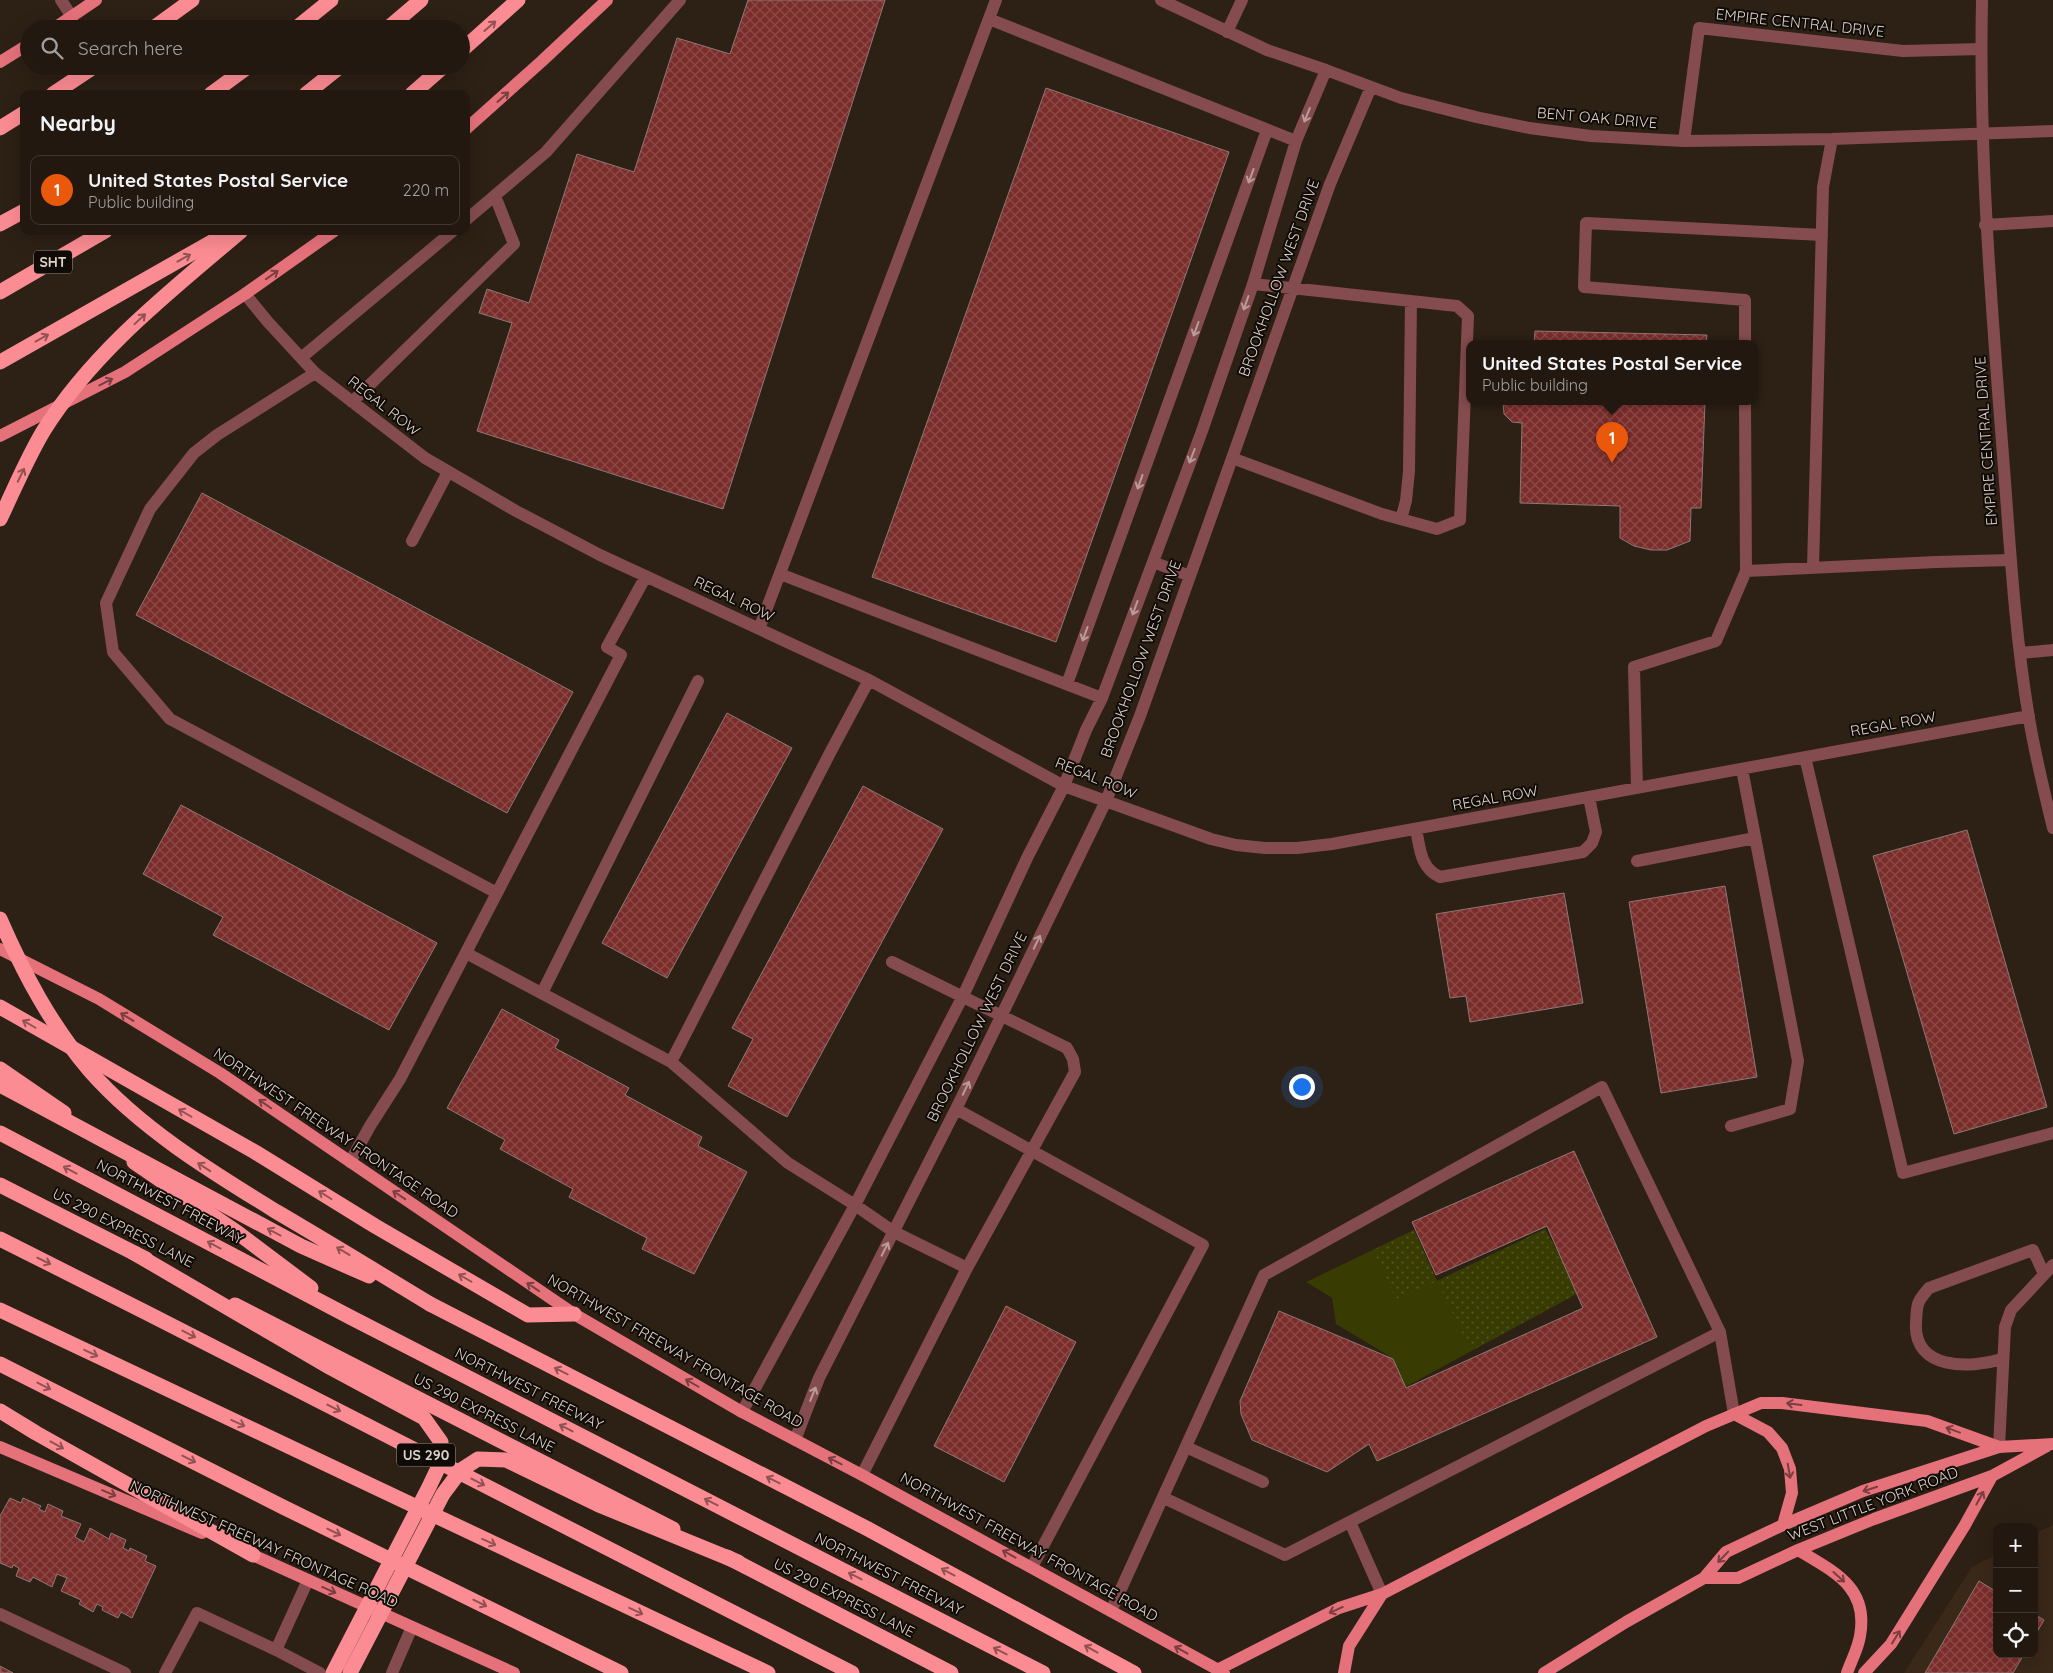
<!DOCTYPE html>
<meta charset="utf-8">
<style>
:root{--surface:#221810;--page:#2e251e;--text:#f1f3f6;--muted:#a2a09f;--line:#3f3730;--accent:#ea580c}
body{margin:0;font-family:Quicksand,sans-serif;background:var(--page);color:var(--text)}
.controls{position:absolute;right:15px;bottom:15px;display:grid;overflow:hidden;border-radius:10px;box-shadow:0 5px 20px #0002}
.controls button{width:45px;height:45px;display:grid;place-items:center;padding:0;border:0;border-bottom:1px solid var(--line);background:var(--surface);color:var(--text);font:25px sans-serif}
.you{position:absolute;left:1301px;top:1086px;width:18px;height:18px;margin:-12px;border:4px solid #fff;border-radius:50%;background:#1a73e8;box-shadow:0 0 0 8px #1a73e833}
.badge{display:grid;place-items:center;width:32px;height:32px;border-radius:50%;background:var(--accent);color:#fff;font-size:16px;font-weight:700}
.pin{position:absolute;translate:-50% -41px;filter:drop-shadow(0 1px 2px #0008)}
.pin::after{content:'';position:absolute;top:26px;width:18px;height:15px;background:inherit;clip-path:polygon(0 0,100% 0,50% 100%)}
.popup{position:absolute;left:1466px;top:340px;width:292px;height:65px;box-sizing:border-box;display:grid;place-content:center;border-radius:10px;background:var(--surface);filter:drop-shadow(0 1px 4px #0005);font-size:16px;white-space:nowrap;color:var(--muted)}
.popup b{font-size:19px;color:var(--text)}
.popup::after{content:'';position:absolute;left:50%;top:100%;margin-left:-10px;border:10px solid transparent;border-top-color:var(--surface)}
.list{margin:0;padding:0;list-style:none}
h2{display:flex;justify-content:space-between;align-items:center;height:65px;margin:0;padding:0 20px;font-size:21px}
h2 small{font-size:16px;font-weight:400;color:var(--muted)}
.list li{display:grid;grid-template-columns:32px 1fr auto;gap:15px;align-items:center;box-sizing:border-box;height:70px;margin:0 10px 10px;padding:0 10px;border:1px solid var(--line);border-radius:10px}
.list b{display:block;font-size:19px;white-space:nowrap}
.list p{margin:0;font-size:16px;white-space:nowrap;color:var(--muted)}
.list em{font-size:16px;font-style:normal;color:var(--muted)}
.icon{flex:none;width:28px;height:28px;fill:none;stroke:currentColor;stroke-width:2;stroke-linecap:round;stroke-linejoin:round}
.map{position:relative;flex:none;width:2053px;height:1673px;overflow:hidden}
.search{position:absolute;background:var(--surface);box-shadow:0 5px 20px #0002;left:20px;top:20px;width:450px;height:55px;display:flex;align-items:center;gap:12px;box-sizing:border-box;padding:0 18px;border-radius:28px;color:var(--muted);font-size:19px}
.panel{position:absolute;background:var(--surface);box-shadow:0 5px 20px #0002;left:20px;top:90px;width:450px;height:145px;border-radius:10px}
.map>svg:first-child{display:block}
</style>
<div class="map">
<svg width="2053" height="1673" viewBox="0 0 2053 1673">
<defs>
<pattern id="park-dots" width="8" height="8" patternUnits="userSpaceOnUse" patternTransform="scale(1.25)"><rect width="8" height="8" fill="#383b02"/><path d="M2 2h.1M6 6h.1" fill="none" stroke="#545626" stroke-width="1.8" stroke-linecap="round"/></pattern>
<pattern id="building-cross-hatch" width="8" height="8" patternUnits="userSpaceOnUse" patternTransform="scale(1.25)"><rect width="8" height="8" fill="#7b2d2b"/><path d="M0 0l8 8M0 8l8-8" fill="none" stroke="#8d4b48"/></pattern>
</defs>
<rect width="100%" height="100%" fill="#2d2015"/>
<path fill="#3a2819" d="M 2053,1525 L 2053,1673 L 1904,1673 L 1972,1567 L 1997,1554 L 1997,1654 L 2034,1654 L 2034,1534 Z"/>
<path fill="#383b02" d="M 1545,1229 L 1580,1292 L 1398,1391 L 1384,1374 L 1389,1356 L 1336,1324 L 1332,1298 L 1306,1282 L 1414,1230 L 1437,1281 Z"/>
<path fill="url(#park-dots)" d="M 1545,1229 L 1580,1292 L 1471,1351 L 1437,1281 L 1396,1299 L 1373,1250 L 1414,1230 L 1437,1281 Z"/>
<path fill="url(#building-cross-hatch)" stroke="#8e7876" d="M 748,0 L 885,0 L 723,509 L 477,431 L 512,323 L 479,313 L 487,289 L 529,303 L 577,154 L 634,172 L 677,38 L 730,54 Z
M 1046,88 L 1229,152 L 1056,642 L 872,577 Z
M 1535,331 L 1707,335 L 1706,344 L 1534,344 Z
M 1503,402 L 1705,402 L 1701,508 L 1691,508 L 1690,541 L 1667,550 L 1651,550 L 1634,546 L 1620,538 L 1620,506 L 1520,503 L 1522,423 L 1512,422 L 1504,414 Z
M 202,493 L 573,692 L 507,813 L 136,615 Z
M 727,713 L 792,748 L 667,978 L 602,943 Z
M 863,786 L 943,829 L 787,1117 L 728,1086 L 753,1039 L 732,1028 Z
M 181,805 L 437,943 L 389,1030 L 213,935 L 223,917 L 143,874 Z
M 1967,830 L 2047,1107 L 1954,1134 L 1873,856 Z
M 1725,886 L 1757,1077 L 1661,1093 L 1629,902 Z
M 1564,893 L 1583,1003 L 1470,1022 L 1466,996 L 1450,998 L 1436,914 Z
M 502,1009 L 559,1040 L 555,1048 L 629,1088 L 625,1095 L 702,1137 L 698,1146 L 747,1172 L 694,1274 L 642,1249 L 647,1238 L 569,1197 L 573,1189 L 500,1149 L 505,1140 L 447,1108 Z
M 1574,1151 L 1657,1337 L 1377,1461 L 1369,1444 L 1327,1472 L 1252,1440 L 1241,1414 L 1240,1401 L 1279,1311 L 1393,1359 L 1406,1388 L 1583,1308 L 1547,1226 L 1436,1275 L 1412,1222 Z
M 1006,1306 L 1076,1342 L 1004,1482 L 934,1446 Z
M 10,1498 L 21,1503 L 23,1498 L 41,1506 L 39,1509 L 45,1512 L 48,1504 L 63,1511 L 61,1516 L 81,1524 L 75,1537 L 84,1542 L 90,1528 L 109,1539 L 111,1533 L 126,1540 L 123,1548 L 129,1551 L 130,1548 L 147,1556 L 145,1561 L 156,1566 L 132,1618 L 121,1612 L 118,1618 L 102,1610 L 103,1607 L 97,1604 L 93,1612 L 79,1604 L 81,1600 L 61,1591 L 67,1578 L 57,1574 L 52,1587 L 33,1577 L 30,1582 L 16,1576 L 19,1568 L 13,1565 L 12,1568 L 0,1563 L 0,1516 Z
M 1979,1581 L 1997,1592 L 1997,1654 L 2024,1654 L 2013,1673 L 1925,1673 Z
M 2034,1614 L 2044,1620 L 2034,1637 Z
M 0,1666 L 13,1673 L 0,1673 Z"/>
<g fill="none" stroke-linecap="round" stroke-linejoin="round">
<path stroke="#844c4f" stroke-width="12" d="M 61,0 L 72,17
M 1161,0 L 1267,50 L 1326,70 L 1401,98 L 1476,117 L 1529,128 L 1591,136 L 1684,141 L 1832,139 L 2053,131
M 1982,0 C 1979,144 1990,287 2001,430 C 2009,526 2013,623 2029,718 C 2035,755 2044,791 2053,828
M 989,19 L 1296,141
M 1227,32 L 1242,0
M 1684,141 L 1699,28 L 1903,51 L 1981,49
M 466,220 L 546,152 L 680,0
M 1985,225 L 2053,221
M 245,294 L 268,322 L 315,373 L 425,458 L 516,511 L 600,555 L 869,680 L 1064,786 L 1211,839 L 1236,845 L 1265,848 L 1297,848 L 1332,844 L 2029,716
M 1745,344 L 1745,300 L 1584,287 L 1586,223 L 1822,235
M 301,358 L 453,231
M 315,373 L 217,435 L 194,453 L 150,509 L 106,603 L 113,652 L 170,719 L 497,893
M 352,402 L 514,244 L 495,196
M 1745,402 L 1746,571
M 1232,458 L 1382,514 L 1437,529 L 1460,520 L 1468,316 L 1457,306 L 1253,284
M 1401,519 L 1406,501 L 1409,471 L 1411,301
M 412,541 L 448,472
M 1153,562 L 1190,576
M 1813,568 L 1823,187 L 1832,139
M 780,574 L 1102,698
M 759,629 L 996,0
M 2020,653 L 2053,650
M 1067,684 L 1267,130
M 1805,757 L 1903,1173 L 2053,1133
M 1637,788 L 1634,667 L 1716,641 L 1746,571 L 1936,562 L 2011,560
M 1416,829 C 1420,848 1420,868 1440,877 L 1583,852 L 1592,843 L 1596,832 L 1589,797
M 1637,861 L 1755,838
M 466,953 L 671,1062 L 788,1163 L 855,1205 L 894,1232 L 967,1268
M 542,993 L 698,681
M 671,1062 L 831,751 L 869,680
M 956,1109 L 1203,1245 L 1032,1567
M 1731,1126 L 1790,1109 L 1798,1061 L 1742,769
M 350,1162 L 370,1126 L 400,1079 L 621,655 L 607,647 L 646,576
M 2002,1359 C 1970,1369 1913,1370 1916,1323 C 1917,1304 1916,1303 1929,1288 L 2033,1250 L 2044,1274
M 742,1412 L 855,1205 L 963,996 L 1028,856 L 1064,786 L 1086,730 L 1102,698 L 1202,431 L 1253,284 L 1296,141 L 1326,70
M 795,1440 L 819,1378 L 956,1109 L 1106,801 L 1140,716 L 1330,184 L 1371,87
M 1186,1447 L 1263,1482
M 1999,1447 L 2005,1327 L 2011,1310 L 2053,1265
M 862,1475 L 967,1268 L 1075,1072 L 1073,1059 L 1067,1048 L 892,962
M 1164,1498 L 1285,1555 L 1720,1332
M 1350,1522 L 1382,1594
M 1111,1611 L 1264,1275 L 1602,1087 L 1720,1332 L 1734,1414
M 0,1614 L 125,1673
M 276,1650 L 320,1673
M 165,1673 L 197,1613 L 276,1650 L 308,1580
M 392,1673 L 412,1627"/>
<path stroke="#e5717a" stroke-width="12" d="M 53,29 L 96,0
M 0,62 L 29,44
M 466,129 L 542,61 L 607,0
M 0,436 L 125,372 L 245,294 L 334,231
M 0,949 L 99,999 L 220,1073 L 574,1314 L 742,1412 L 862,1475 L 1224,1673
M 1734,1414 L 1768,1432 L 1782,1448 L 1790,1469 L 1792,1493 L 1783,1525
M 0,1447 L 202,1533
M 1798,1550 C 1834,1572 1869,1587 1860,1636 C 1858,1649 1851,1661 1847,1673
M 246,1552 L 514,1673
M 1704,1578 L 1738,1578 L 1798,1550 L 1874,1519 L 1992,1476 L 2047,1446
M 1217,1670 L 1339,1608 L 1382,1594 L 1706,1426 L 1761,1403 L 1782,1403 L 1927,1421 L 1999,1447
M 1344,1673 L 1349,1646 L 1382,1594
M 1544,1673 L 1626,1622 L 1704,1578 L 1726,1552 L 1783,1525 L 1863,1491 L 1999,1447 L 2053,1444
M 1864,1673 L 1891,1644 L 1965,1525 L 1992,1476"/>
<path stroke="#fc8c93" stroke-width="15" d="M 152,29 L 192,0
M 295,29 L 331,0
M 387,29 L 421,0
M 461,51 L 518,0
M 53,94 L 95,66
M 211,94 L 249,66
M 306,94 L 341,66
M 412,94 L 444,66
M 0,128 L 24,113
M 0,224 L 24,211
M 0,292 L 105,231
M 0,362 L 231,231
M 0,1007 L 255,1152 L 375,1226 L 528,1315 L 574,1314
M 0,1069 L 64,1113
M 0,1133 L 350,1317 L 1043,1673
M 134,1162 L 238,1233 L 311,1288
M 0,1185 L 146,1259
M 0,1239 L 147,1313 L 852,1673
M 430,1304 L 868,1529 L 1134,1673
M 235,1305 L 673,1529
M 0,1310 L 768,1673
M 0,1364 L 285,1508 L 621,1673
M 0,1411 L 36,1433 L 253,1555
M 727,1557 L 951,1673"/>
<path stroke="#fc8c93" stroke-width="15" d="M 0,519 C 14,490 27,458 44,430 C 94,350 171,291 241,231
M 0,919 C 24,974 51,1025 90,1071 C 141,1129 212,1172 277,1212 C 328,1242 379,1273 430,1304
M 0,1085 L 301,1246 L 369,1276
M 134,1253 L 331,1368 L 424,1418 L 441,1442 L 438,1468 L 429,1487 L 333,1673
M 350,1673 L 443,1494 L 461,1470 L 478,1459 L 506,1460 L 599,1505 L 738,1562"/>
</g>
<defs><path id="oneway-shaft" d="M-6 0H5M1.5-3L5.5 0L1.5 3" fill="none" stroke-width="1.6" stroke-linecap="round" stroke-linejoin="round" transform="scale(1.25)"/></defs>
<g stroke="#925254">
<use href="#oneway-shaft" transform="translate(490 26) rotate(-41)"/>
<use href="#oneway-shaft" transform="translate(184 258) rotate(-29)"/>
<use href="#oneway-shaft" transform="translate(140 319) rotate(-43)"/>
<use href="#oneway-shaft" transform="translate(42 338) rotate(-29)"/>
<use href="#oneway-shaft" transform="translate(21 475) rotate(-64)"/>
<use href="#oneway-shaft" transform="translate(29 1024) rotate(-150)"/>
<use href="#oneway-shaft" transform="translate(185 1113) rotate(-150)"/>
<use href="#oneway-shaft" transform="translate(204 1167) rotate(-147)"/>
<use href="#oneway-shaft" transform="translate(70 1170) rotate(-152)"/>
<use href="#oneway-shaft" transform="translate(325 1195) rotate(-148)"/>
<use href="#oneway-shaft" transform="translate(274 1232) rotate(-152)"/>
<use href="#oneway-shaft" transform="translate(214 1245) rotate(-152)"/>
<use href="#oneway-shaft" transform="translate(343 1251) rotate(-149)"/>
<use href="#oneway-shaft" transform="translate(44 1261) rotate(26)"/>
<use href="#oneway-shaft" transform="translate(465 1278) rotate(-150)"/>
<use href="#oneway-shaft" transform="translate(189 1334) rotate(27)"/>
<use href="#oneway-shaft" transform="translate(91 1353) rotate(25)"/>
<use href="#oneway-shaft" transform="translate(561 1371) rotate(-153)"/>
<use href="#oneway-shaft" transform="translate(44 1386) rotate(27)"/>
<use href="#oneway-shaft" transform="translate(334 1408) rotate(27)"/>
<use href="#oneway-shaft" transform="translate(238 1423) rotate(25)"/>
<use href="#oneway-shaft" transform="translate(566 1428) rotate(-153)"/>
<use href="#oneway-shaft" transform="translate(57 1445) rotate(29)"/>
<use href="#oneway-shaft" transform="translate(189 1459) rotate(27)"/>
<use href="#oneway-shaft" transform="translate(773 1480) rotate(-153)"/>
<use href="#oneway-shaft" transform="translate(478 1482) rotate(27)"/>
<use href="#oneway-shaft" transform="translate(711 1502) rotate(-153)"/>
<use href="#oneway-shaft" transform="translate(334 1532) rotate(26)"/>
<use href="#oneway-shaft" transform="translate(489 1542) rotate(25)"/>
<use href="#oneway-shaft" transform="translate(948 1572) rotate(-152)"/>
<use href="#oneway-shaft" transform="translate(855 1576) rotate(-153)"/>
<use href="#oneway-shaft" transform="translate(480 1603) rotate(26)"/>
<use href="#oneway-shaft" transform="translate(636 1611) rotate(25)"/>
<use href="#oneway-shaft" transform="translate(1091 1649) rotate(-151)"/>
<use href="#oneway-shaft" transform="translate(1000 1651) rotate(-153)"/>
</g>
<g stroke="#7b3e40">
<use href="#oneway-shaft" transform="translate(503 97) rotate(-41)"/>
<use href="#oneway-shaft" transform="translate(272 275) rotate(-35)"/>
<use href="#oneway-shaft" transform="translate(106 382) rotate(-27)"/>
<use href="#oneway-shaft" transform="translate(127 1017) rotate(-149)"/>
<use href="#oneway-shaft" transform="translate(265 1104) rotate(-145)"/>
<use href="#oneway-shaft" transform="translate(399 1195) rotate(-146)"/>
<use href="#oneway-shaft" transform="translate(533 1287) rotate(-146)"/>
<use href="#oneway-shaft" transform="translate(692 1383) rotate(-150)"/>
<use href="#oneway-shaft" transform="translate(1794 1404) rotate(-173)"/>
<use href="#oneway-shaft" transform="translate(1953 1430) rotate(-160)"/>
<use href="#oneway-shaft" transform="translate(835 1461) rotate(-153)"/>
<use href="#oneway-shaft" transform="translate(1789 1471) rotate(80)"/>
<use href="#oneway-shaft" transform="translate(1870 1489) rotate(162)"/>
<use href="#oneway-shaft" transform="translate(109 1493) rotate(23)"/>
<use href="#oneway-shaft" transform="translate(1980 1498) rotate(-61)"/>
<use href="#oneway-shaft" transform="translate(1009 1554) rotate(-151)"/>
<use href="#oneway-shaft" transform="translate(1723 1557) rotate(134)"/>
<use href="#oneway-shaft" transform="translate(1839 1577) rotate(42)"/>
<use href="#oneway-shaft" transform="translate(329 1590) rotate(24)"/>
<use href="#oneway-shaft" transform="translate(1336 1610) rotate(156)"/>
<use href="#oneway-shaft" transform="translate(1896 1637) rotate(-58)"/>
<use href="#oneway-shaft" transform="translate(1181 1650) rotate(-151)"/>
</g>
<g stroke="#b89c99">
<use href="#oneway-shaft" transform="translate(1307 115) rotate(112)"/>
<use href="#oneway-shaft" transform="translate(1251 176) rotate(110)"/>
<use href="#oneway-shaft" transform="translate(1246 303) rotate(109)"/>
<use href="#oneway-shaft" transform="translate(1196 329) rotate(110)"/>
<use href="#oneway-shaft" transform="translate(1192 456) rotate(111)"/>
<use href="#oneway-shaft" transform="translate(1140 482) rotate(110)"/>
<use href="#oneway-shaft" transform="translate(1135 608) rotate(110)"/>
<use href="#oneway-shaft" transform="translate(1085 634) rotate(110)"/>
<use href="#oneway-shaft" transform="translate(1037 942) rotate(-64)"/>
<use href="#oneway-shaft" transform="translate(966 1088) rotate(-64)"/>
<use href="#oneway-shaft" transform="translate(885 1249) rotate(-63)"/>
<use href="#oneway-shaft" transform="translate(813 1394) rotate(-68)"/>
</g>
<g text-anchor="middle" stroke-width="4" stroke-linejoin="round" paint-order="stroke">
<g fill="#110b07" stroke="#9e9690" stroke-width="1">
<rect x="34" y="250.5" width="38" height="23" rx="4"/>
<rect x="397" y="1443.5" width="58" height="23" rx="4"/>
</g>
<g font-size="14" font-weight="bold" fill="#dbd2cb">
<text x="53" y="267">SHT</text>
<text x="426" y="1460">US 290</text>
</g>
<g font-size="15" fill="#dbd2cb" stroke="#110b07">
<text transform="translate(1800 23) rotate(6)" y="5">EMPIRE CENTRAL DRIVE</text>
<text transform="translate(1597 118) rotate(5)" y="5">BENT OAK DRIVE</text>
<text transform="translate(1279 278) rotate(-70)" y="5">BROOKHOLLOW WEST DRIVE</text>
<text transform="translate(384 406) rotate(38)" y="5">REGAL ROW</text>
<text transform="translate(1986 441) rotate(-94)" y="5">EMPIRE CENTRAL DRIVE</text>
<text transform="translate(734 599) rotate(25)" y="5">REGAL ROW</text>
<text transform="translate(1141 659) rotate(-70)" y="5">BROOKHOLLOW WEST DRIVE</text>
<text transform="translate(1893 724) rotate(-10)" y="5">REGAL ROW</text>
<text transform="translate(1096 778) rotate(22)" y="5">REGAL ROW</text>
<text transform="translate(1495 798) rotate(-10)" y="5">REGAL ROW</text>
<text transform="translate(977 1027) rotate(-64)" y="5">BROOKHOLLOW WEST DRIVE</text>
<text transform="translate(336 1133) rotate(34)" y="5">NORTHWEST FREEWAY FRONTAGE ROAD</text>
<text transform="translate(170 1202) rotate(28)" y="5">NORTHWEST FREEWAY</text>
<text transform="translate(123 1228) rotate(27)" y="5">US 290 EXPRESS LANE</text>
<text transform="translate(675 1351) rotate(30)" y="5">NORTHWEST FREEWAY FRONTAGE ROAD</text>
<text transform="translate(529 1389) rotate(27)" y="5">NORTHWEST FREEWAY</text>
<text transform="translate(484 1413) rotate(27)" y="5">US 290 EXPRESS LANE</text>
<text transform="translate(1873 1504) rotate(-21)" y="5">WEST LITTLE YORK ROAD</text>
<text transform="translate(264 1544) rotate(24)" y="5">NORTHWEST FREEWAY FRONTAGE ROAD</text>
<text transform="translate(1029 1547) rotate(29)" y="5">NORTHWEST FREEWAY FRONTAGE ROAD</text>
<text transform="translate(889 1574) rotate(27)" y="5">NORTHWEST FREEWAY</text>
<text transform="translate(844 1598) rotate(27)" y="5">US 290 EXPRESS LANE</text>
</g>
</g>
</svg>
<div class="controls">
<button>+</button>
<button>−</button>
<button><svg class="icon" aria-label="locate" viewBox="0 0 24 24"><circle cx="12" cy="12" r="6"/><path d="M12 2v4M12 18v4M2 12h4M18 12h4"/></svg></button>
</div>
<div class="you"></div>
<div class="pin badge" style="left:1612px;top:463px">1</div>
<div class="popup"><b>United States Postal Service</b>Public building</div>
<div class="search"><svg class="icon" aria-label="search" viewBox="0 0 24 24"><circle cx="10" cy="10" r="6"/><path d="M15 15l6 6"/></svg>Search here</div>
<section class="panel">
<h2>Nearby<small></small></h2>
<ul class="list">
<li><span class="badge">1</span><div><b>United States Postal Service</b><p>Public building</p></div><em>220 m</em></li>
</ul>
</section>
</div>
